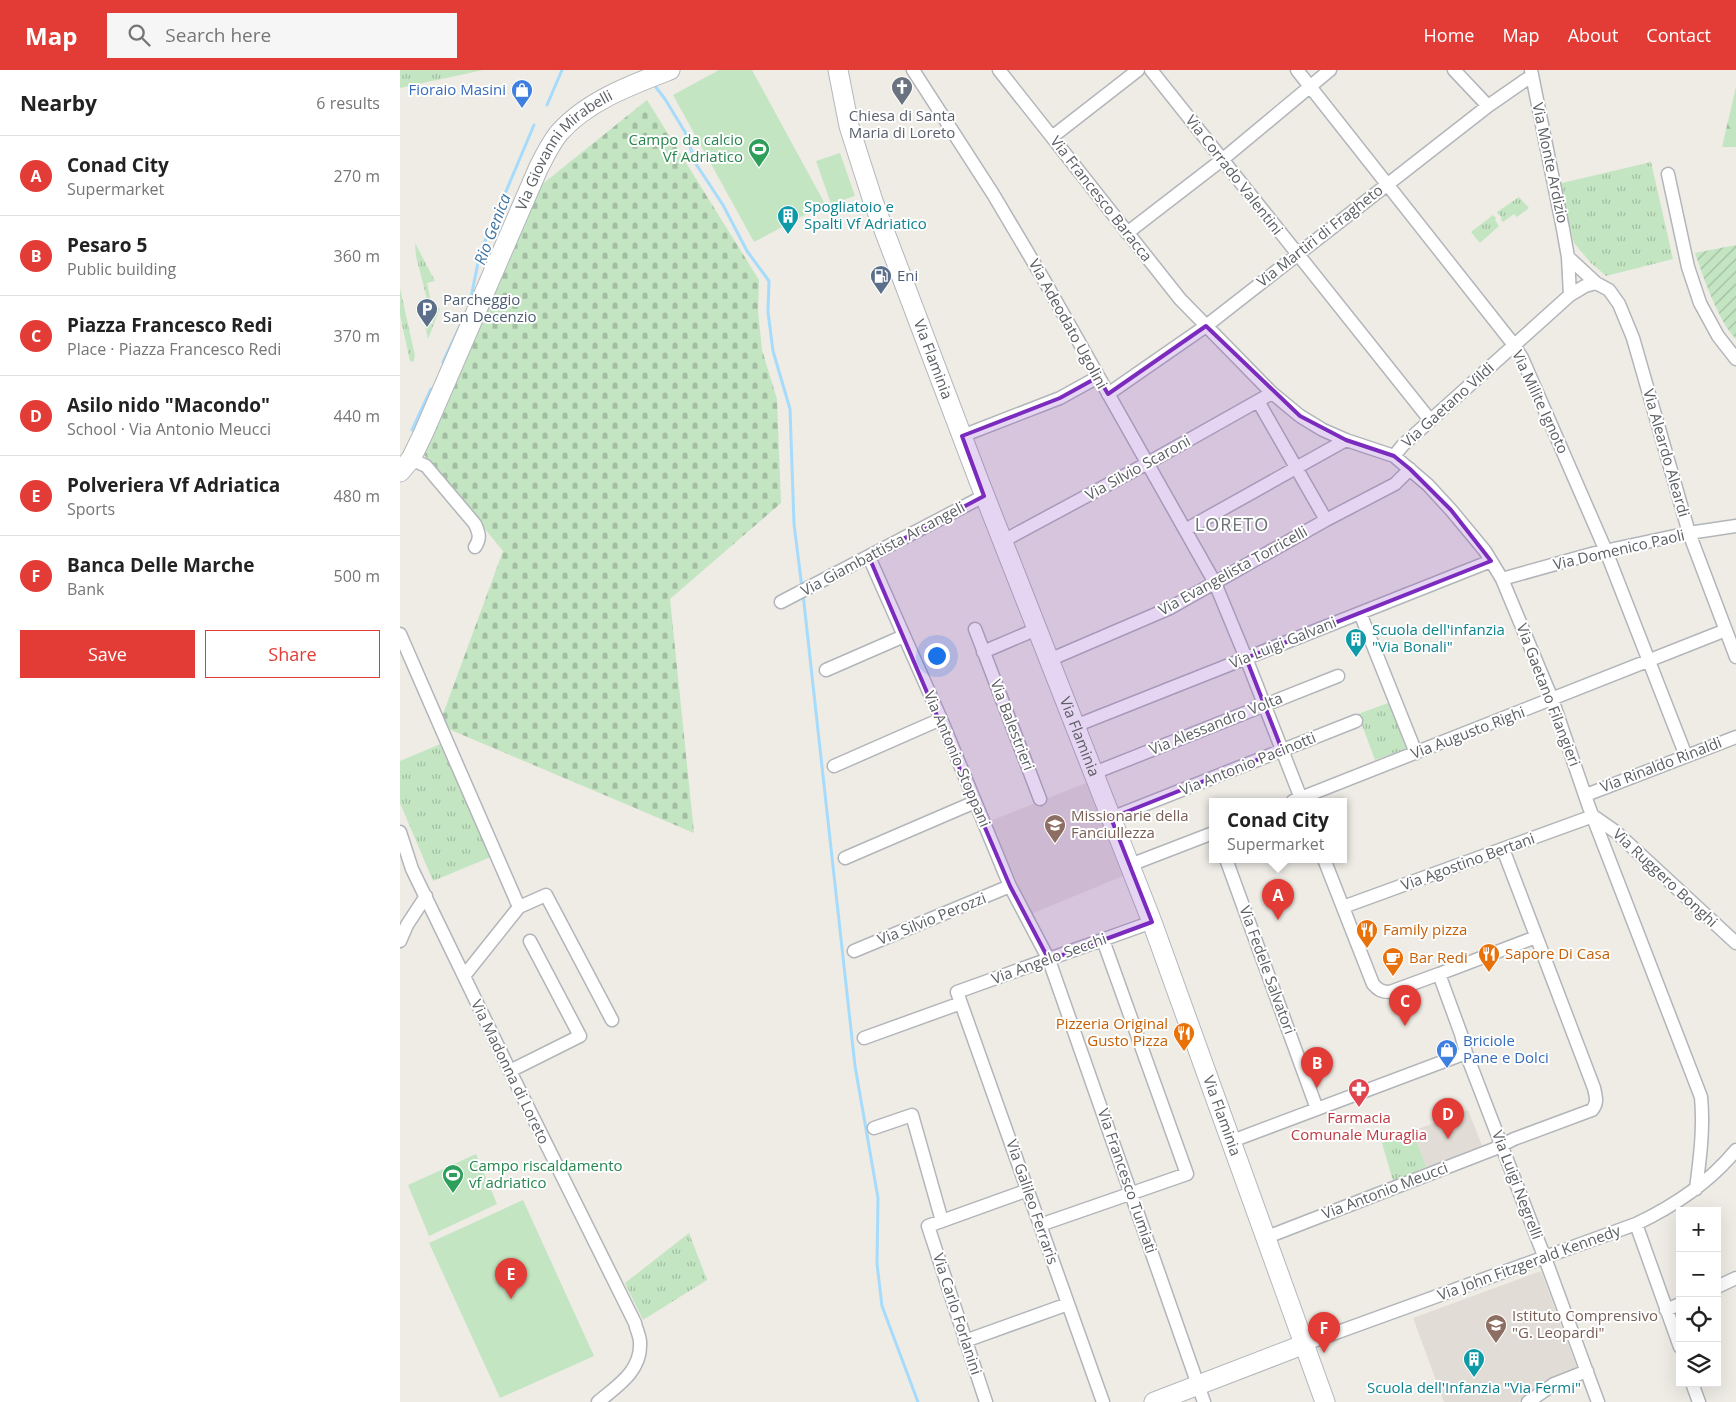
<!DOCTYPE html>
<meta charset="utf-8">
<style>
:root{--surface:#fff;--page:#f6f6f6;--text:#222;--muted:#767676;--line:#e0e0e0;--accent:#e33c36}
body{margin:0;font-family:"Open Sans",sans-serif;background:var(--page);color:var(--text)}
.controls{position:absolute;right:15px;bottom:15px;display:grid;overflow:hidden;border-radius:0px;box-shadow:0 5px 20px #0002}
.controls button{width:45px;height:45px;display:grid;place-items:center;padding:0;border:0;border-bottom:1px solid var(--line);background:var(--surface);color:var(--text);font:25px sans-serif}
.you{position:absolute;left:536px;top:585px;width:18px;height:18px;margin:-12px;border:4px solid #fff;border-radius:50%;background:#1a73e8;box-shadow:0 0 0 8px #1a73e833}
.badge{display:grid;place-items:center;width:32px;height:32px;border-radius:50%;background:var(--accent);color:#fff;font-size:16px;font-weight:700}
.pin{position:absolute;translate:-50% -41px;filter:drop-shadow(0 1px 2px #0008)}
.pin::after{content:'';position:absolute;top:26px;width:18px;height:15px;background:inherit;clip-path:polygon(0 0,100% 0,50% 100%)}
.popup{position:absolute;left:809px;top:728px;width:138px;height:65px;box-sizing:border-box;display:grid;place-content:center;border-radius:0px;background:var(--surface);filter:drop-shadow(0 1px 4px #0005);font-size:16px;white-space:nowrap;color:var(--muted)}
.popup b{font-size:19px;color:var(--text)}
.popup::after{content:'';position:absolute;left:50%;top:100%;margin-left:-10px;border:10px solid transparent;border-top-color:var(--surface)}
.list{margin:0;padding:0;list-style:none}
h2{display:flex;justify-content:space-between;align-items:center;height:65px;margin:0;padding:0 20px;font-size:21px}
h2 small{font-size:16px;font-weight:400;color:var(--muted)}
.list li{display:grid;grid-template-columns:32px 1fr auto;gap:15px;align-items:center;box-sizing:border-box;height:80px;padding:0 20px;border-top:1px solid var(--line)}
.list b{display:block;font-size:19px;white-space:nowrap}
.list p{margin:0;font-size:16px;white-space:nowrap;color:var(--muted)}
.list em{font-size:16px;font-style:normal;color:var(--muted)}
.actions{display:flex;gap:10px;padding:15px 20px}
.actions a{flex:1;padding:11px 0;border:1px solid var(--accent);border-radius:0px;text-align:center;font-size:18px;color:var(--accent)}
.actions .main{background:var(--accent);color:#fff}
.icon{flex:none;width:28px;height:28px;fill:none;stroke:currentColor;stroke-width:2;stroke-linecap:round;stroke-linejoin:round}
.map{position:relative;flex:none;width:1336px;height:1332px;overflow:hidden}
header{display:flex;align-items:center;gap:30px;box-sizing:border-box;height:70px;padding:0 25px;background:var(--accent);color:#fff}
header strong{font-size:24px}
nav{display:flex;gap:28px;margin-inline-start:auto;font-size:18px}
.search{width:350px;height:45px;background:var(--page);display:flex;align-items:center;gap:12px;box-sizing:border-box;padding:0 18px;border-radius:0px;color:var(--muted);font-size:19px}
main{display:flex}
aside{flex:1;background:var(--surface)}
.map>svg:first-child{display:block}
</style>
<header>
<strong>Map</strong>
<div class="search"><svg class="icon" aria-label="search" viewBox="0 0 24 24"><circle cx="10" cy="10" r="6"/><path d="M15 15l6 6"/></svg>Search here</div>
<nav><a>Home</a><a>Map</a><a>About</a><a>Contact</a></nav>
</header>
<main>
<aside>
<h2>Nearby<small>6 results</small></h2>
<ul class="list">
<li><span class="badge">A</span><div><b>Conad City</b><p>Supermarket</p></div><em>270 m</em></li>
<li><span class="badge">B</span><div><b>Pesaro 5</b><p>Public building</p></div><em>360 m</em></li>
<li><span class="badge">C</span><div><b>Piazza Francesco Redi</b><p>Place · Piazza Francesco Redi</p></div><em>370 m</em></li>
<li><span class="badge">D</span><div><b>Asilo nido &quot;Macondo&quot;</b><p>School · Via Antonio Meucci</p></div><em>440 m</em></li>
<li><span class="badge">E</span><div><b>Polveriera Vf Adriatica</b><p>Sports</p></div><em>480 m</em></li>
<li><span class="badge">F</span><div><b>Banca Delle Marche</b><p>Bank</p></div><em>500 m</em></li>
</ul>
<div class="actions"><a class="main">Save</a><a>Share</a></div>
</aside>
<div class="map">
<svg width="1336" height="1332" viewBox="0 0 1336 1332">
<defs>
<pattern id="grass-tufts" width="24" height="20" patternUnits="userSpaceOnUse" patternTransform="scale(1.25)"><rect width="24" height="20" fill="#c4e5c2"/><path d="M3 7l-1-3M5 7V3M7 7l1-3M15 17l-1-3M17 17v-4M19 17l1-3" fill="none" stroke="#a2bda1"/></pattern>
<pattern id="forest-firs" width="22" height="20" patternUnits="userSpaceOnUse" patternTransform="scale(1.25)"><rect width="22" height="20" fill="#c4e5c2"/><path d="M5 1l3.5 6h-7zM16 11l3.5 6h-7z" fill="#a2bda1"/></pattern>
<pattern id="cemetery-stones" width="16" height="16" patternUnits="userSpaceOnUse" patternTransform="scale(1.25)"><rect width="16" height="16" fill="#c4e5c2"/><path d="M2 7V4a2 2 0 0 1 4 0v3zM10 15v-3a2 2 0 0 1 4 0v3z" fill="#a2bda1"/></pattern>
<pattern id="garden-furrows" width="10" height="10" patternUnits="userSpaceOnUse" patternTransform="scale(1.25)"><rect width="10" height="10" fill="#c4e5c2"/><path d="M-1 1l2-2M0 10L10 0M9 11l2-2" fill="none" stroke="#a2bda1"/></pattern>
</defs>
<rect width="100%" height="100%" fill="#eeece5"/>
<path fill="#e1ddd6" d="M 686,713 L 723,806 L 631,844 L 590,751 Z
M 1068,1040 L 1083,1078 L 1027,1100 L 1013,1061 Z
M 1141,1201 L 1178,1301 L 1145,1312 L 1119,1332 L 1044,1332 L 1013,1248 Z"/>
<path fill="url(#grass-tufts)" d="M 0,0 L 83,0 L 0,18 Z
M 1251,92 L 1273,189 L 1206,206 L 1191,193 L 1174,173 L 1158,114 Z
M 1119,127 L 1129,138 L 1117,147 L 1114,144 L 1103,152 L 1101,150 L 1102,148 L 1097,142 Z
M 1093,145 L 1096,148 L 1095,150 L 1099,156 L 1080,173 L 1071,162 Z
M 15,173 L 35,211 L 27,213 L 33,240 L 40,238 L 28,269 L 25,255 L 33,253 L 16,186 Z
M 0,218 L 15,286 L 13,292 L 10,291 L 0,245 Z
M 991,632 L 1006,679 L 975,690 L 958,644 Z
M 45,672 L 93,786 L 33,811 L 0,733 L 0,691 Z
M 1013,1061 L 1026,1097 L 993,1111 L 982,1073 Z
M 289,1163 L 307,1210 L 243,1250 L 225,1213 Z"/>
<path fill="url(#forest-firs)" d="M 1336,17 L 1336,77 L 1322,77 Z"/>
<path fill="url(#cemetery-stones)" d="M 247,30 L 359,210 L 358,240 L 362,280 L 377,329 L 381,433 L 270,529 L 294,763 L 39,655 L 103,481 L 21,381 L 140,116 Z"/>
<path fill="url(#garden-furrows)" d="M 1336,175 L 1336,269 C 1319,253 1303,206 1295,183 Z"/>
<path fill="#c4e5c2" d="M 319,0 L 352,0 L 425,134 L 354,172 L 273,25 Z
M 440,83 L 455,126 L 431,134 L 416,91 Z
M 76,1084 L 97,1134 L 29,1166 L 8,1115 Z
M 123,1130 L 194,1286 L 100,1328 L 29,1173 Z"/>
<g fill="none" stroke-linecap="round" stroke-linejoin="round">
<path stroke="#a7dbfc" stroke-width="3" d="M 255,16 L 265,29 L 285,62 L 296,94 L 323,135 L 347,181 L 369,211 L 368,242 L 373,281 L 390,339 L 394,454 L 402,518
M 147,35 L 162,0
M 69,237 L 80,183 L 134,55
M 43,292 L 61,254
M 12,360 L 31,319
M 403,524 L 455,996 L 478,1128 L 477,1194 L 482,1236 L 518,1332"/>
<g stroke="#b2b5b9" stroke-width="15">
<path id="street" d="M 513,0 L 593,124 L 644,210 L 815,513 L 846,588 L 902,731
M 599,0 L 780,229 L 872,323 L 900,346 L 923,360 L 946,370 L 994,386 L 1028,415 L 1051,440 L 1085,481 L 1102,509 L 1152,629 L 1189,737 L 1301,1027 C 1304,1058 1300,1088 1296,1119
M 751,0 L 1030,350
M 897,0 L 1114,275 L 1122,288 L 1206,481 L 1286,686
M 1054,0 L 1088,36
M 1131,0 L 1163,159 L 1168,187 L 1170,225
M 652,67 L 738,0
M 1268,104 L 1288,197 L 1300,233 L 1318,266 L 1336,289
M 727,163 L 823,89 L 930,0
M 1168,187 L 1196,213
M 708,324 L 806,256 L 1088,36 L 1127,9 L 1132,7
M 858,331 L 926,450
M 562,366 L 660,328 L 698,307
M 994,386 L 1003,375 L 1170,225 L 1185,216 L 1196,213 L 1209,220 L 1219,234 L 1233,268 L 1289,463 L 1336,587
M 11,389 L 26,396 L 75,454 C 79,463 81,468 75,477
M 785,460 L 946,370
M 603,471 L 746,394 L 872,323
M 469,487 L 541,649 L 610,816 L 649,890 L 804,1332
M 1102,509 L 1195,483 L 1289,463 L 1336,456
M 381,532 L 584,426
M 960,543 L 1016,683
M 575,559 L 640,729
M 0,564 L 119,837
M 583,582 L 637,559
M 649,590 L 770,538 L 926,450 L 995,414 L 1010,399
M 426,600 L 504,566
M 675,656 L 1091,491
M 434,696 L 541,649
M 694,703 L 938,606
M 1186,725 L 1336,667
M 893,731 L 1326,560
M 1193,746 L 1216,762 L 1336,873
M 711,748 L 956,651
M 0,762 L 12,799 L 110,1001 L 235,1253 C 236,1259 240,1266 240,1272 C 242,1301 217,1316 198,1332
M 445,788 L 575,732
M 826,789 L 917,1039
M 924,789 L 973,914 C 978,920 982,922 990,922 L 1039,904 L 1061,964 L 1066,983 L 1149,1199 L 1198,1332
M 730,795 L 813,763
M 943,837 L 1193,746
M 0,871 L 7,855 L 26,826
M 454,881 L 610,816
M 1039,904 L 1136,867
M 64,906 L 119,837 L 146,825 L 212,950
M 464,968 L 561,933
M 110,1001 L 180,966 L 130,871
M 474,1058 L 512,1045 L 542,1151
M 832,1071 L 1066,983
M 1236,1154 L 1280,1277
M 640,1155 L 787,1104 L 703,870
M 867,1167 L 1094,1079 L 1114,1069 L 1192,1040 C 1198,1033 1196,1027 1194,1018 L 1103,779
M 1317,1217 L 1336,1208
M 1266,1240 L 1280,1234
M 565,1271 L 668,1234
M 905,1274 L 1236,1154 C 1274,1136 1309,1113 1336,1080
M 1292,1313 L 1299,1332
M 586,1332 L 528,1156 L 628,1120
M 703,1332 L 557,922 L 752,852
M 1128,1332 L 1154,1314 L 1187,1301"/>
</g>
<g stroke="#b3b7bb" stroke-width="21">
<g id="secondary">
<path id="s1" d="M 438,0 L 449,56 L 473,131 L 579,411 L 752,852 L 925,1332"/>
<path id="s2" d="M 0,402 L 11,389 L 24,362 L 138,99 C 144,87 150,74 159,63 C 187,31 231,15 270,0"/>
<path d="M 754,1332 L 905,1274"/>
</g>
</g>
<use href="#street" stroke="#fff" stroke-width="12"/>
<use href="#secondary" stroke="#fff" stroke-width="19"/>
</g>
<path fill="#7b2cbf" fill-opacity="0.2" stroke="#7b2cbf" stroke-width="4" stroke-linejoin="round" d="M 806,256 L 900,346 L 946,370 L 994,386 L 1010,399 L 1051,440 L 1091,491 L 846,588 L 882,680 L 711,748 L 752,852 L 649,890 L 610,816 L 469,487 L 584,426 L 562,366 L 660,328 L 698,307 L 708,324 Z"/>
<defs>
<g id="church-pin" transform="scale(1.125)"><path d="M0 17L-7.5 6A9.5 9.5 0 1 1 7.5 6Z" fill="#6b7280" stroke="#fff"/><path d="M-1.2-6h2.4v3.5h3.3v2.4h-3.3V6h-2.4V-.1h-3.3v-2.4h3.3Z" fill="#fff"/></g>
<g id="shop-pin" transform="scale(1.125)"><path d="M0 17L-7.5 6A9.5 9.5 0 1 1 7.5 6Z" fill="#3f7fe0" stroke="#fff"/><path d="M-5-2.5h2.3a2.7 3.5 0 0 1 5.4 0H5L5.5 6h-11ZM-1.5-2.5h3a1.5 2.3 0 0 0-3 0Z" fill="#fff"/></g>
<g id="stadium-pin" transform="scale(1.125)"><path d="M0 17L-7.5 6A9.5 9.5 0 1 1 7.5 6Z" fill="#2e9e5b" stroke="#fff"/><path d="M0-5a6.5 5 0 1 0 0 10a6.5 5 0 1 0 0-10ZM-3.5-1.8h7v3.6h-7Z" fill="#fff"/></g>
<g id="building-pin" transform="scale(1.125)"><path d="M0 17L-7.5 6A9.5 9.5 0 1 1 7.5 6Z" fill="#0f9aa8" stroke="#fff"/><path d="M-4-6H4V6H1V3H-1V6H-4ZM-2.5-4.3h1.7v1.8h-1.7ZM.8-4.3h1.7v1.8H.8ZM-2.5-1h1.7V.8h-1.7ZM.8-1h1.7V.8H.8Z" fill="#fff"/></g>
<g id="fuel-pin" transform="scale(1.125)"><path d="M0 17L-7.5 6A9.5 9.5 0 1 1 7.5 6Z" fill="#5c6f8a" stroke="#fff"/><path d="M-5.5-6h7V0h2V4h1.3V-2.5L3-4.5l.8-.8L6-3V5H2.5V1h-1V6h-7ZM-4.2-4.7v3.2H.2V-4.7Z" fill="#fff"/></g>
<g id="parking-pin" transform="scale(1.125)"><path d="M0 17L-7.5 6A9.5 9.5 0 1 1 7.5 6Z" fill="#5c6f8a" stroke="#fff"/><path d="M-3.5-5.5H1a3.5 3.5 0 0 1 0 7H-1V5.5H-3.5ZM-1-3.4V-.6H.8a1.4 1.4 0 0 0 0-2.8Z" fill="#fff"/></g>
<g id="school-pin" transform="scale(1.125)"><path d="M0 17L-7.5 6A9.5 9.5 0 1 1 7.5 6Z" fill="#8d6e63" stroke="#fff"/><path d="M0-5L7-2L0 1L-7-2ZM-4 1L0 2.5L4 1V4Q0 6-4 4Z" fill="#fff"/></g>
<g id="restaurant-pin" transform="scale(1.125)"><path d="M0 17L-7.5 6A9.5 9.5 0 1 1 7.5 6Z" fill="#e8710a" stroke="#fff"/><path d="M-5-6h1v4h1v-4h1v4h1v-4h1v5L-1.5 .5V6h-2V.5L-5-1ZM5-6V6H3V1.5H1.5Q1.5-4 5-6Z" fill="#fff"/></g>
<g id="cafe-pin" transform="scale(1.125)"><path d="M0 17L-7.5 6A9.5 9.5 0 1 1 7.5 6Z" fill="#e8710a" stroke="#fff"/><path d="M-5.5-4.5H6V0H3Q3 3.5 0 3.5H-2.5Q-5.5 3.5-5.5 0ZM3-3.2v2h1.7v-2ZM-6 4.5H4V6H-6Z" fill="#fff"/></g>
<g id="pharmacy-pin" transform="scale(1.125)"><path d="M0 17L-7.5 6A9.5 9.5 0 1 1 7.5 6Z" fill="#e0444e" stroke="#fff"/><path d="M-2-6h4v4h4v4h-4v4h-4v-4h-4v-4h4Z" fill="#fff"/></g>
</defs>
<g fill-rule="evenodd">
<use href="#church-pin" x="502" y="17"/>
<use href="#shop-pin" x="122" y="20"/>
<use href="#stadium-pin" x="359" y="79"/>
<use href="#building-pin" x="388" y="146"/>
<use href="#fuel-pin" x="481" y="206"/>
<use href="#parking-pin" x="27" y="239"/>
<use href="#building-pin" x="956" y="569"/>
<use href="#school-pin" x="655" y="755"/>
<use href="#restaurant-pin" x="967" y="860"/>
<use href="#restaurant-pin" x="1089" y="884"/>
<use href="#cafe-pin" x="993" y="888"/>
<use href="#restaurant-pin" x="784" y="963"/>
<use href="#shop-pin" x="1047" y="980"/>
<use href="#pharmacy-pin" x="959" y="1019"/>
<use href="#stadium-pin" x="53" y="1105"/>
<use href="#school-pin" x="1096" y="1255"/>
<use href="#building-pin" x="1074" y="1289"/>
</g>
<g text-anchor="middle" stroke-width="4" stroke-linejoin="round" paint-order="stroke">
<g font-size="15" fill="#366cbe" stroke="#fff" text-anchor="end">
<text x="106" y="25">Fioraio Masini</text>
<text x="1063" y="976" text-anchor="start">Briciole<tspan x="1063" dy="17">Pane e Dolci</tspan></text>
</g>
<g font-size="15" fill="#5b616d" stroke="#fff">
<text x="502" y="51">Chiesa di Santa<tspan x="502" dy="17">Maria di Loreto</tspan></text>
</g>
<g font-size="15" fill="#27864d" stroke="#fff" text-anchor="end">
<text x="343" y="75">Campo da calcio<tspan x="343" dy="17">Vf Adriatico</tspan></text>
<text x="69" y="1101" text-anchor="start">Campo riscaldamento<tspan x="69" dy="17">vf adriatico</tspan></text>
</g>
<g font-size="15" fill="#5c6064" stroke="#fff">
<text dy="5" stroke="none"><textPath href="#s2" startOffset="365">Via Giovanni Mirabelli</textPath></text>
<text transform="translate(1150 93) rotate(78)" y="5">Via Monte Ardizio</text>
<text transform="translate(834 105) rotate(52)" y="5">Via Corrado Valentini</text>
<text transform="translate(701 129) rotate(52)" y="5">Via Francesco Baracca</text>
<text transform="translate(920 166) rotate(-38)" y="5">Via Martiri di Fragheto</text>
<text transform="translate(668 254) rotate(61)" y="5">Via Adeodato Ugolini</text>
<text dy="5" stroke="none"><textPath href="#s1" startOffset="305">Via Flaminia</textPath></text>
<text transform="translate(1140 332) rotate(65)" y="5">Via Milite Ignoto</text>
<text transform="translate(1048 335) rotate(-42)" y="5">Via Gaetano Vildi</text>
<text transform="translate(1266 383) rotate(74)" y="5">Via Aleardo Aleardi</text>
<text transform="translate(738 398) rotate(-29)" y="5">Via Silvio Scaroni</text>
<text transform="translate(483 479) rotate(-28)" y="5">Via Giambattista Arcangeli</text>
<text transform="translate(1219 480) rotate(-13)" y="5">Via Domenico Paoli</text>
<text transform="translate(833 501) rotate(-29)" y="5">Via Evangelista Torricelli</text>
<text transform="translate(883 573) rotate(-22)" y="5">Via Luigi Galvani</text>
<text transform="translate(1148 625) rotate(69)" y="5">Via Gaetano Filangieri</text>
<text transform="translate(816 654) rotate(-22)" y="5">Via Alessandro Volta</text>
<text transform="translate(612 655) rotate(69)" y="5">Via Balestrieri</text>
<text transform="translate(1068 663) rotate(-21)" y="5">Via Augusto Righi</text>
<text dy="5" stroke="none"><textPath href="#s1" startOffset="710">Via Flaminia</textPath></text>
<text transform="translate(557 689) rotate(67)" y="5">Via Antonio Stoppani</text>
<text transform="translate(848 694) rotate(-22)" y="5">Via Antonio Pacinotti</text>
<text transform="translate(1261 695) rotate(-21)" y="5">Via Rinaldo Rinaldi</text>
<text transform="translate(1068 792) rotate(-20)" y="5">Via Agostino Bertani</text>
<text transform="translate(1265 808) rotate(43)" y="5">Via Ruggero Bonghi</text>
<text transform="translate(532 849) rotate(-22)" y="5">Via Silvio Perozzi</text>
<text transform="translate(649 889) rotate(-20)" y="5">Via Angelo Secchi</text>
<text transform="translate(867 900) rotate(70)" y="5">Via Fedele Salvatori</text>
<text transform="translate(110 1002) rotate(64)" y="5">Via Madonna di Loreto</text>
<text dy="5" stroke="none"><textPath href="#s1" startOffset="1115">Via Flaminia</textPath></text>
<text transform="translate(727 1111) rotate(71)" y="5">Via Francesco Tumiati</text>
<text transform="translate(1117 1115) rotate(69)" y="5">Via Luigi Negrelli</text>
<text transform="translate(985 1121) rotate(-21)" y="5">Via Antonio Meucci</text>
<text transform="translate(632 1132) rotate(71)" y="5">Via Galileo Ferraris</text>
<text transform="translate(1129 1193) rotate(-20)" y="5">Via John Fitzgerald Kennedy</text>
<text transform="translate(557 1244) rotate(72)" y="5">Via Carlo Forlanini</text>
</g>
<g font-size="15" fill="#0d838f" stroke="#fff" text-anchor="start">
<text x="404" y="142">Spogliatoio e<tspan x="404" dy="17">Spalti Vf Adriatico</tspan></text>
<text x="972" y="565">Scuola dell'infanzia<tspan x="972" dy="17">"Via Bonali"</tspan></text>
<text x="1074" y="1323" text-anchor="middle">Scuola dell'Infanzia "Via Fermi"</text>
</g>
<g font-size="15" fill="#4e5e75" stroke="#fff" text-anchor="start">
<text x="497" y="211">Eni</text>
<text x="43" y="235">Parcheggio<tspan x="43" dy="17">San Decenzio</tspan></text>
</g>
<g font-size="15" fill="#785e54" stroke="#fff" text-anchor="start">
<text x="671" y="751">Missionarie della<tspan x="671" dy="17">Fanciullezza</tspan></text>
<text x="1112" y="1251">Istituto Comprensivo<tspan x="1112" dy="17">"G. Leopardi"</tspan></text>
</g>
<g font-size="15" fill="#c56008" stroke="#fff" text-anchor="start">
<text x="983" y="865">Family pizza</text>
<text x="1105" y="889">Sapore Di Casa</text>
<text x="1009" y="893">Bar Redi</text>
<text x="768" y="959" text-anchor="end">Pizzeria Original<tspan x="768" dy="17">Gusto Pizza</tspan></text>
</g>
<g font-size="15" fill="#be3a42" stroke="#fff">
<text x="959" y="1053">Farmacia<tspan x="959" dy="17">Comunale Muraglia</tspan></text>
</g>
<g font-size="16" font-style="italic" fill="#4176a5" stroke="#fff">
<text transform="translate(92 159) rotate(-69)" y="6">Rio Genica</text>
</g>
<g font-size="18" letter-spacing="1" fill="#6d7276" stroke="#fff">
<text x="832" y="461">LORETO</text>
</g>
</g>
</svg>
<div class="controls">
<button>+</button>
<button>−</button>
<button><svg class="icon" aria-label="locate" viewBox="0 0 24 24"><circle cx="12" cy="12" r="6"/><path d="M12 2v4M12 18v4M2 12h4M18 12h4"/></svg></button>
<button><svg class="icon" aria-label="layers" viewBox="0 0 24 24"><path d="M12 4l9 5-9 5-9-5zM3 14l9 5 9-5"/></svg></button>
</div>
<div class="you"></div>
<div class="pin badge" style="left:878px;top:850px">A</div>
<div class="popup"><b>Conad City</b>Supermarket</div>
<div class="pin badge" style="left:917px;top:1018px">B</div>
<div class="pin badge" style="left:1005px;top:956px">C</div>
<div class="pin badge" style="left:1048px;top:1069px">D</div>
<div class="pin badge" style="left:111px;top:1229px">E</div>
<div class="pin badge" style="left:924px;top:1283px">F</div>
</div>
</main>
